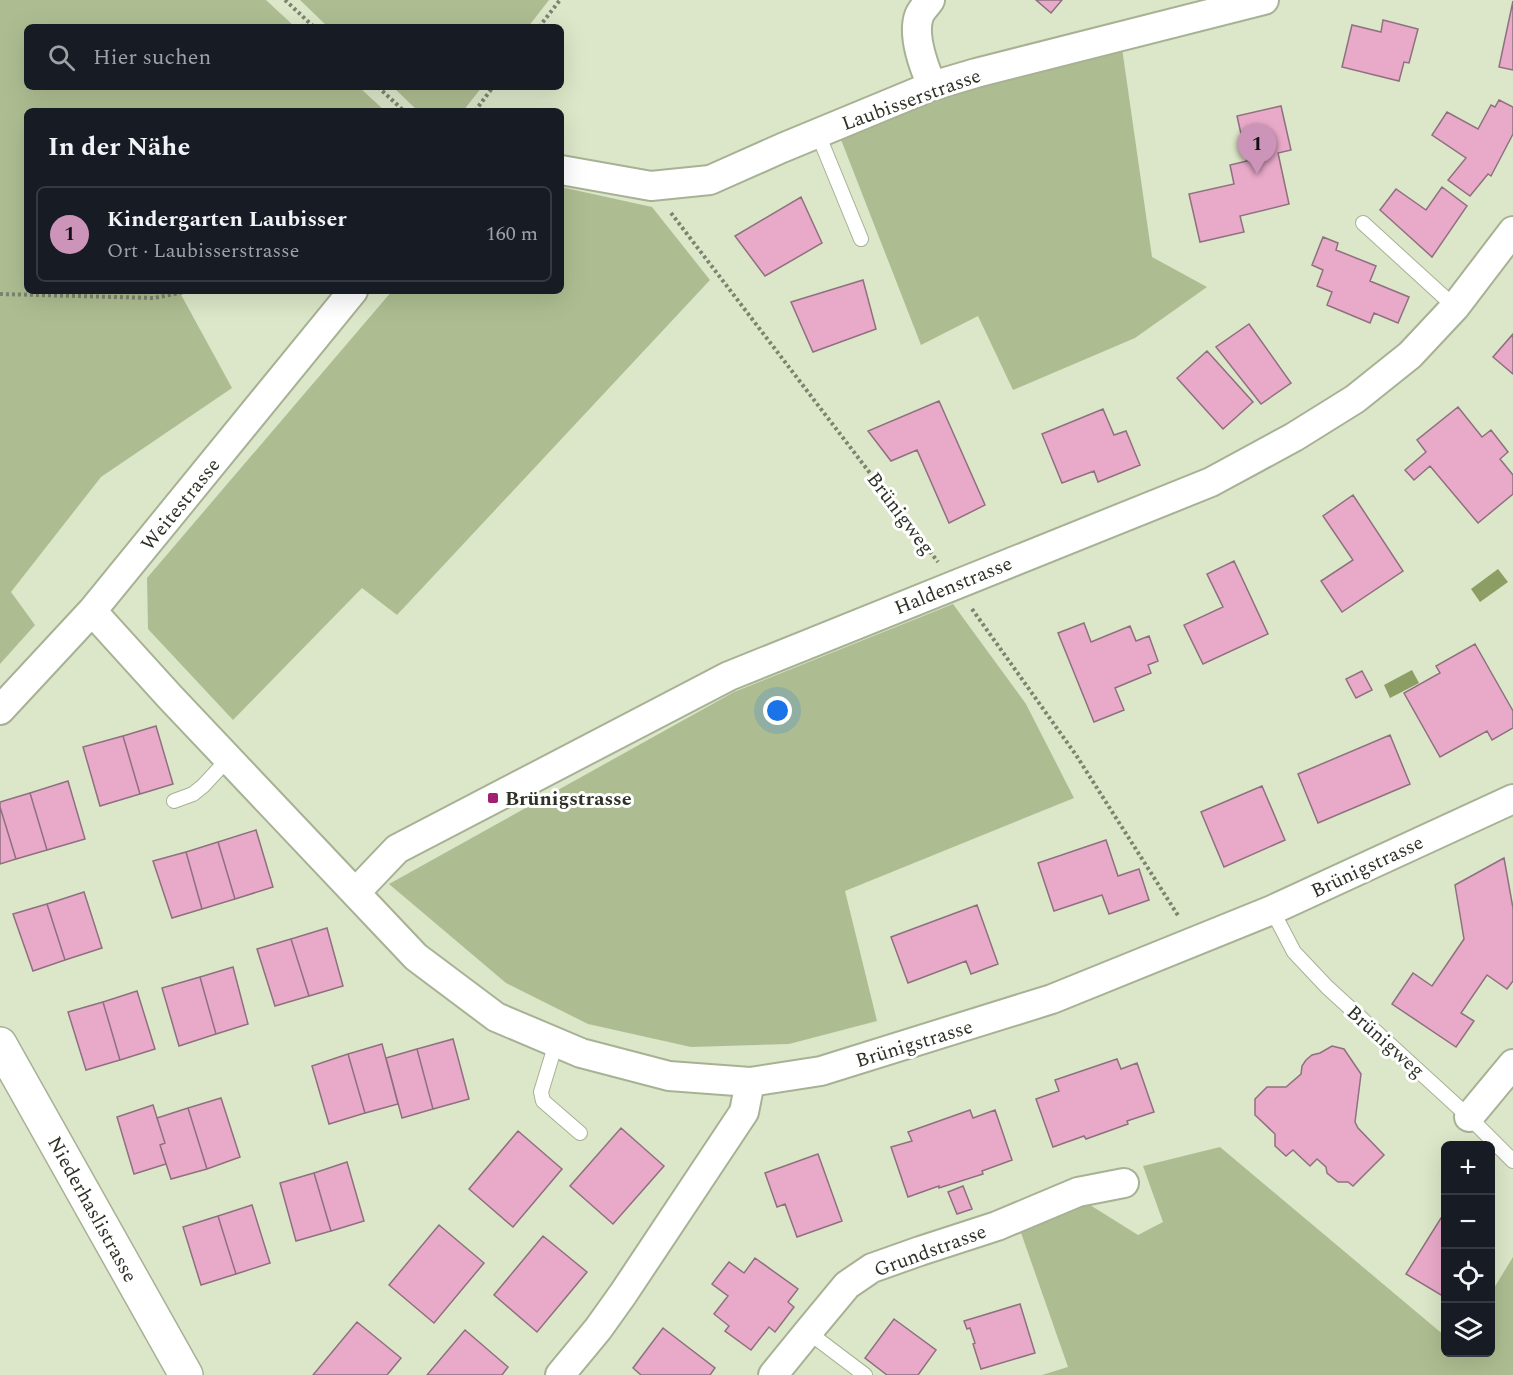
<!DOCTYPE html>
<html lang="de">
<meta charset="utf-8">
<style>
:root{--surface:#171b24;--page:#20242c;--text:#f1f3f6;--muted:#9ea1a6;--line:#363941;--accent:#cd94ba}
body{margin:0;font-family:Spectral,serif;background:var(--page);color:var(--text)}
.controls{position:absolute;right:18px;bottom:18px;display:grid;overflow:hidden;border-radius:9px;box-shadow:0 6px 24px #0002}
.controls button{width:54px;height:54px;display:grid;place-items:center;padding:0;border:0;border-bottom:2px solid var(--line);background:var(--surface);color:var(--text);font:30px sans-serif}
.you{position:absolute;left:778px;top:711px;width:21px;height:21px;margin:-15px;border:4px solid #fff;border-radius:50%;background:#1a73e8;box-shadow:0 0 0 9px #1a73e833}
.badge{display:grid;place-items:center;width:39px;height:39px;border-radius:50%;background:var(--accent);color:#111;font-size:20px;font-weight:700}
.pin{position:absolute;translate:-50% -50px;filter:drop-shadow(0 2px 3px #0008)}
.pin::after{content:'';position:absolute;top:32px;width:21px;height:18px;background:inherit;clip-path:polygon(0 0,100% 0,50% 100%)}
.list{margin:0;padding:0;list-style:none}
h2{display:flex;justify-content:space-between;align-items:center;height:78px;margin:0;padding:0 24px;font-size:26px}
h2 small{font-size:20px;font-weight:400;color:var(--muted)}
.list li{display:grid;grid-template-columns:39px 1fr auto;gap:18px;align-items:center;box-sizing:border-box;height:96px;margin:0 12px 12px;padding:0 12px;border:2px solid var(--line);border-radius:9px}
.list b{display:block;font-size:22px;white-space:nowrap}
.list p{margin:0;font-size:20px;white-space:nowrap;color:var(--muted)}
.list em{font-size:20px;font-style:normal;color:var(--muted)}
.icon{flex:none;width:33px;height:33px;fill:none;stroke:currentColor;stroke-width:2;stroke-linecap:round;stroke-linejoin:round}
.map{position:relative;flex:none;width:1513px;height:1375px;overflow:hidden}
.search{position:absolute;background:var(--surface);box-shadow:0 6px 24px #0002;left:24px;top:24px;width:540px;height:66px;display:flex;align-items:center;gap:15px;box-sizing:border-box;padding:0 21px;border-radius:9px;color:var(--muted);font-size:22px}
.panel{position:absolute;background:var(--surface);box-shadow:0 6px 24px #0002;left:24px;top:108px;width:540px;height:186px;border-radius:9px}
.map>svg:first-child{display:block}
</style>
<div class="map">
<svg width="1513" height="1375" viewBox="0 0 1513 1375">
<rect width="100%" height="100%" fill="#dce6c8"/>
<path fill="#aebd91" d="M 0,0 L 266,0 L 295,27 L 27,27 L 27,87 L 359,87 L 385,111 L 27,111 L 27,291 L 179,291 L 232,388 L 101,477 L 11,592 L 35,625 L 0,664 Z
M 300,0 L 549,0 L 528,27 L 328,27 Z
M 1122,48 L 1152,257 L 1207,287 L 1135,338 L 1013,390 L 978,316 L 921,345 L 840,137 L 999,75 Z
M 393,87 L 482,87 L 463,111 L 418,111 Z
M 561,187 L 652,207 L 710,280 L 397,615 L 362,588 L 233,720 L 148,629 L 147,578 L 392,291 L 561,291 Z
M 953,604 L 1026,704 L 1074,798 L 845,891 L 877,1021 L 789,1044 L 691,1047 L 588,1024 L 506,983 L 389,884 L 734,692 Z
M 1220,1147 L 1445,1336 L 1446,1352 L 1490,1352 L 1491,1293 L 1513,1257 L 1513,1375 L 1042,1375 L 1068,1367 L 1019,1227 L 1082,1200 L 1138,1235 L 1163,1222 L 1143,1166 Z"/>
<path fill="#8c9e63" d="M 1498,569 L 1508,582 L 1480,602 L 1471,589 Z
M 1412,670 L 1419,683 L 1390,698 L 1384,685 Z"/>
<path fill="#e9aac9" stroke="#8e717f" stroke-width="1.5" d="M 1036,0 L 1062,0 L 1051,13 Z
M 1513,1 L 1513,70 L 1499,67 Z
M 1383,20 L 1418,29 L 1409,63 L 1404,62 L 1399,81 L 1342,67 L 1352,25 L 1381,32 Z
M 1499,100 L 1513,107 L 1513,134 L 1491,176 L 1488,174 L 1470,196 L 1448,180 L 1466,158 L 1432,135 L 1447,112 L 1478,129 L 1491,105 L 1495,107 Z
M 1281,106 L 1291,150 L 1278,153 L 1289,204 L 1240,216 L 1244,232 L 1200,242 L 1189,194 L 1234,184 L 1230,165 L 1247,161 L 1237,116 Z
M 1442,187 L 1467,206 L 1432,257 L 1380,210 L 1396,189 L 1426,210 Z
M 801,197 L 822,243 L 765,276 L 735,236 Z
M 1323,237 L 1338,243 L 1336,250 L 1376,266 L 1370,281 L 1409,297 L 1398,323 L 1374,313 L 1370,323 L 1327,305 L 1332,292 L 1317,286 L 1323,270 L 1312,265 Z
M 863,280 L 876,329 L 813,352 L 791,302 Z
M 1249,324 L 1291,383 L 1261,404 L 1216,347 Z
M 1513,334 L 1513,374 L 1493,357 Z
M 1207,351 L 1253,402 L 1223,429 L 1177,378 Z
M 939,401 L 985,505 L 949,523 L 917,450 L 891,461 L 868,431 Z
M 1458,407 L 1482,437 L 1491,430 L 1508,452 L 1500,459 L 1513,475 L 1513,494 L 1478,523 L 1430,466 L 1414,480 L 1405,470 L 1426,452 L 1417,440 Z
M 1103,409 L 1114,435 L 1126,431 L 1140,465 L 1098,482 L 1094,471 L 1062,483 L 1042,434 Z
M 1353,495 L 1403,571 L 1342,612 L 1321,581 L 1353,560 L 1323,516 Z
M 1234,561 L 1268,634 L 1203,664 L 1184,625 L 1223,607 L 1207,574 Z
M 1084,623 L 1091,642 L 1130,626 L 1136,641 L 1149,636 L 1158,661 L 1148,665 L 1151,673 L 1115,688 L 1124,710 L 1094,722 L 1058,633 Z
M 1475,644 L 1513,711 L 1513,728 L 1492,740 L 1487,731 L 1440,757 L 1404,693 L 1440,673 L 1436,666 Z
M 1362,671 L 1372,690 L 1356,698 L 1346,679 Z
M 156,726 L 173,784 L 140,794 L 123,736 Z
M 1390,735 L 1410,784 L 1318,823 L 1298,774 Z
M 123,736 L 140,794 L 100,806 L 83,747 Z
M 68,781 L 85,839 L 47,850 L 30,793 Z
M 1262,786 L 1285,840 L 1224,867 L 1201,812 Z
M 30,793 L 47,850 L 16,859 L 0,807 L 0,802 Z
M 0,807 L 16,859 L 0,864 Z
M 256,830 L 273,887 L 235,899 L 218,842 Z
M 1106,840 L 1118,876 L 1139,869 L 1149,900 L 1109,914 L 1102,895 L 1054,911 L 1038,863 Z
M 218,842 L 235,899 L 202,909 L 186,852 Z
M 186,852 L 202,909 L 172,918 L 153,861 Z
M 1504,858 L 1513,908 L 1513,981 L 1507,989 L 1487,975 L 1461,1013 L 1474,1021 L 1456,1047 L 1392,1004 L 1413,973 L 1432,986 L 1464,939 L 1455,885 Z
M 84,892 L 102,948 L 65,960 L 47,904 Z
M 47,904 L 65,960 L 33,971 L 13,914 Z
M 977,905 L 998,964 L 971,974 L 966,961 L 908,983 L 891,937 Z
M 327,928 L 343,986 L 309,996 L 291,939 Z
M 291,939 L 309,996 L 275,1006 L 257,949 Z
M 233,967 L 248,1024 L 216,1034 L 200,977 Z
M 200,977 L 216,1034 L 179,1046 L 162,988 Z
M 137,991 L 155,1049 L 120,1060 L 103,1002 Z
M 103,1002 L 120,1060 L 86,1070 L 68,1012 Z
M 453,1039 L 469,1099 L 433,1109 L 417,1049 Z
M 382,1044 L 398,1104 L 365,1113 L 348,1054 Z
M 1332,1046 L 1344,1049 L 1361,1074 L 1355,1122 L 1358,1128 L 1384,1155 L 1353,1186 L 1348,1182 L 1338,1182 L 1327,1173 L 1326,1167 L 1317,1159 L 1310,1166 L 1293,1150 L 1286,1156 L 1275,1146 L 1275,1134 L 1255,1115 L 1255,1099 L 1267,1087 L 1286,1087 L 1301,1074 L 1302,1066 L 1306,1060 L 1312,1055 L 1320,1053 Z
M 417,1049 L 433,1109 L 402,1118 L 386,1058 Z
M 348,1054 L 365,1113 L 329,1124 L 312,1066 Z
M 1117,1059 L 1121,1069 L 1137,1063 L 1154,1112 L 1127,1121 L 1128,1124 L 1086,1139 L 1084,1136 L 1053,1147 L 1036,1099 L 1059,1091 L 1055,1080 Z
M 221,1098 L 240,1157 L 207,1169 L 188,1108 Z
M 153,1105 L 165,1143 L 160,1145 L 166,1164 L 134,1174 L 117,1117 Z
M 188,1108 L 207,1169 L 171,1179 L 160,1145 L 165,1143 L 157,1118 Z
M 970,1110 L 973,1118 L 995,1110 L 1012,1160 L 982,1171 L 983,1174 L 939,1188 L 939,1186 L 936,1187 L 908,1197 L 891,1147 L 912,1141 L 908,1132 Z
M 621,1128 L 664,1166 L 613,1224 L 570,1186 Z
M 518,1131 L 562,1169 L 513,1227 L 469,1189 Z
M 818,1154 L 842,1221 L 797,1237 L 785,1204 L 777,1207 L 765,1173 Z
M 347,1162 L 364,1221 L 331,1231 L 314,1173 Z
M 314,1173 L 331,1231 L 296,1241 L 280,1183 Z
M 963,1186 L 972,1209 L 957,1214 L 948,1192 Z
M 252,1205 L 270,1263 L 236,1274 L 218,1216 Z
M 218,1216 L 236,1274 L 201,1285 L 183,1227 Z
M 1441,1218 L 1446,1221 L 1446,1298 L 1406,1274 Z
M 439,1225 L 484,1263 L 434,1323 L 389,1285 Z
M 543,1236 L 587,1272 L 537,1332 L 494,1295 Z
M 755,1258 L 798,1289 L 788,1302 L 794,1307 L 775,1332 L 769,1327 L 751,1350 L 725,1331 L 729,1326 L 714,1314 L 728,1296 L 712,1284 L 729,1262 L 744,1273 Z
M 1020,1304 L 1035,1353 L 981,1369 L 973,1344 L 975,1343 L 970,1328 L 967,1329 L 964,1321 Z
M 894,1319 L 936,1350 L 918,1375 L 887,1375 L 865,1358 Z
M 357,1322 L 401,1358 L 387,1375 L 313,1375 Z
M 663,1328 L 715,1368 L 710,1375 L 641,1375 L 633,1368 Z
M 465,1330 L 508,1367 L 502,1375 L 427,1375 Z"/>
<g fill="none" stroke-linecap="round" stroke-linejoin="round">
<g stroke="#a7b194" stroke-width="16">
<path id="lane" d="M 818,134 L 861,239
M 1363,223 L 1455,307
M 174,801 L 193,794 L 203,786 L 229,758
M 1272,910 L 1294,952 L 1327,987 L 1469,1117 L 1513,1161
M 556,1043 L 541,1092 L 543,1101 L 580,1133
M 808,1332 L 865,1375"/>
</g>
<g stroke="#a7b194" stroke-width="32">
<path id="street" d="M 930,0 C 927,5 921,10 919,16 C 912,36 924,67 932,86
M 561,170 L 651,186 L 710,180 L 782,148 L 932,86 L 976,73 L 1264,0
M 92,611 L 170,697 L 416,957 L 496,1017 L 581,1053 L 669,1076 L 750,1082 L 821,1071 L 1052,999 L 1272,910 L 1513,799
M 0,710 L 92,611 L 353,291
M 356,892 L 397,849 L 729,676 L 1211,482 L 1294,437 L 1355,399 L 1410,355 L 1455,307 L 1513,231
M 1469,1117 L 1513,1064
M 560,1375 L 598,1329 L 623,1294 L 744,1112 L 750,1082
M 773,1375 L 808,1332 L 847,1285 L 872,1268 L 920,1251 L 997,1226 L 1078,1192 L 1124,1183"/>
</g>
<g stroke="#a7b194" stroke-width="36">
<path id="secondary" d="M 0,1044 L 186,1375"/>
</g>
<path stroke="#7c836f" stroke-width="4" stroke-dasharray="3 3" stroke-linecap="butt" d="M 285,0 L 314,27
M 539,27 L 560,0
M 378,87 L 404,111
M 475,111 L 493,87
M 671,213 L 938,562
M 0,294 L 154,298 L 189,291
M 972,609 L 1076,755 L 1179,917"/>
<use href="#lane" stroke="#fff" stroke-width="14"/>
<use href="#street" stroke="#fff" stroke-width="28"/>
<use href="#secondary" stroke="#fff" stroke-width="33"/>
</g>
<rect fill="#a12071" stroke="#fff" stroke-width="2" x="487" y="792" width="12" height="12" rx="3"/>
<g text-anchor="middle" stroke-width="6" stroke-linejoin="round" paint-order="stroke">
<g font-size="20" fill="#2d3126" stroke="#fff">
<text transform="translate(911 99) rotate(-20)" y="7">Laubisserstrasse</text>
<text transform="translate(180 504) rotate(-51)" y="7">Weitestrasse</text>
<text transform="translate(901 513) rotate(53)" y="7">Brünigweg</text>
<text transform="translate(953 585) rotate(-22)" y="7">Haldenstrasse</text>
<text transform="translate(1367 866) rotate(-25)" y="7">Brünigstrasse</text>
<text transform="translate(1386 1041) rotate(42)" y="7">Brünigweg</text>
<text transform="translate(914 1043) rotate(-17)" y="7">Brünigstrasse</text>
<text transform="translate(93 1209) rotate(61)" y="7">Niederhaslistrasse</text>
<text transform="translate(930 1250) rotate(-20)" y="7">Grundstrasse</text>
</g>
<g font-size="20" font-weight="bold" fill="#2d3126" stroke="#fff" text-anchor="start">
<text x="505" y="805">Brünigstrasse</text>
</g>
</g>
</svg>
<div class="controls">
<button>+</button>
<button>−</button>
<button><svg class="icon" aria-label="locate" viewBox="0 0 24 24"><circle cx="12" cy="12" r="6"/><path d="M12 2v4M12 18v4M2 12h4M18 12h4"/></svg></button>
<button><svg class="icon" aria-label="layers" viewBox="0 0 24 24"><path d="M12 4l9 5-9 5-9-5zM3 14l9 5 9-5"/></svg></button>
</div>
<div class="you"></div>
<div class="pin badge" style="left:1257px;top:174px">1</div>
<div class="search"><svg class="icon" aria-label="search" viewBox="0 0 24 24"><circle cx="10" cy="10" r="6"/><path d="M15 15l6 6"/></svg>Hier suchen</div>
<section class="panel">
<h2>In der Nähe<small></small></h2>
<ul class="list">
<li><span class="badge">1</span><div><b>Kindergarten Laubisser</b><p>Ort · Laubisserstrasse</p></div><em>160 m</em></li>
</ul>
</section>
</div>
